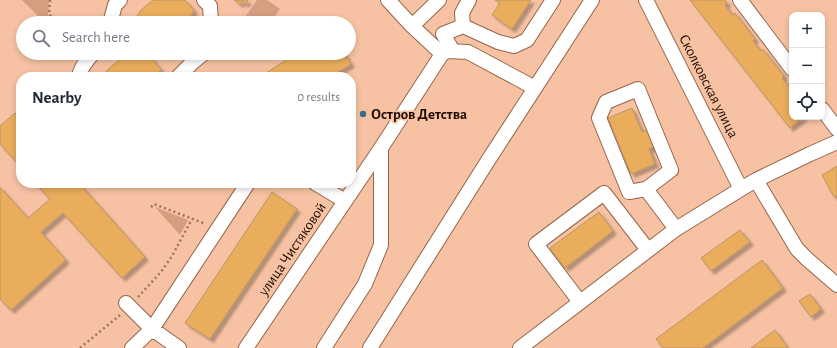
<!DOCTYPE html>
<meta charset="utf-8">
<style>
:root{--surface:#fff;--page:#f2f2f3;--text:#1f2937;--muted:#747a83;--line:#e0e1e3}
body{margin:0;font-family:"Alegreya Sans",sans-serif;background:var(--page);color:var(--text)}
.controls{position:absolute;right:12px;top:12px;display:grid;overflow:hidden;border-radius:8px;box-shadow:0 2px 6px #0003}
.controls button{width:36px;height:36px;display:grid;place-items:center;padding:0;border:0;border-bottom:1px solid var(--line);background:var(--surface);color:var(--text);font:20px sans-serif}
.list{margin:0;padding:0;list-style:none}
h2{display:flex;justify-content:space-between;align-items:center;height:52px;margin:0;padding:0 16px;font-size:17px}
h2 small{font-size:13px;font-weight:400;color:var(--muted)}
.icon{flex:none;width:22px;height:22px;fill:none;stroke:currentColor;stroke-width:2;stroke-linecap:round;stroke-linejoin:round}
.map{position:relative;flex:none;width:837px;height:348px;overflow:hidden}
.search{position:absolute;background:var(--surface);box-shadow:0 2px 6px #0003;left:16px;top:16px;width:340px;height:44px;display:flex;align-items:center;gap:10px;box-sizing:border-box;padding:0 14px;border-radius:22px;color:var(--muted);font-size:15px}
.panel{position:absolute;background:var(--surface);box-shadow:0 2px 6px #0003;left:16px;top:72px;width:340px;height:116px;border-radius:16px}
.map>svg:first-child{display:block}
</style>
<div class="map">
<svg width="837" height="348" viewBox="0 0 837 348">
<defs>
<filter id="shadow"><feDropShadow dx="3.5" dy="3.5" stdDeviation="1" flood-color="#0004"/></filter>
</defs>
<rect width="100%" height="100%" fill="#f7c2a3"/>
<path fill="#d59f7f" d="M 22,0 L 49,0 L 48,15 L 50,18 L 42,23 L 36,14 Z
M 257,0 L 267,0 L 280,9 L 270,23 L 241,23 Z
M 155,207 L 188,220 L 180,235 Z"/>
<path fill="#eaad5b" stroke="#b99568" filter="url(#shadow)" d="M 153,0 L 185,0 L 194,10 L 187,23 L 132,23 L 141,10 Z
M 234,0 L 248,0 L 245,4 L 242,1 L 240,4 Z
M 495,0 L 531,0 L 512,29 L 492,15 L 500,3 Z
M 690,0 L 725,0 L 727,3 L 725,5 L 732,15 L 735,13 L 755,39 L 753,41 L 761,51 L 763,49 L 784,76 L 782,78 L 789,87 L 792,85 L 792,117 L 804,117 L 790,128 Z
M 128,53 L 147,53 L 161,69 L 157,77 L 103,77 L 108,69 Z
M 297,53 L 344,53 L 351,64 L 330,77 L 265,77 L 263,75 Z
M 632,108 L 642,132 L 649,129 L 656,146 L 649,149 L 655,164 L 631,174 L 608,118 Z
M 15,113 L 21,120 L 21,167 L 0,144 L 0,126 Z
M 837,166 L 837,196 L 834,197 L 822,175 Z
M 35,183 L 79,183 L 145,257 L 122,278 L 63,213 L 41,232 L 66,260 L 11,310 L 0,299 L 0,187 L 28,218 L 50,199 Z
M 272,192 L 297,209 L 210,339 L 185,323 Z
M 599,212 L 613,231 L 565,268 L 550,248 Z
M 740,230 L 750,242 L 711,271 L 701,258 Z
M 762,260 L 783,288 L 703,348 L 663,348 L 656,339 Z
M 810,294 L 821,309 L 811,317 L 799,301 Z
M 775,330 L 788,348 L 751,348 Z"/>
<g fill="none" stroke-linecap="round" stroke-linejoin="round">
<g stroke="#956548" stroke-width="16">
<path id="minor" d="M 204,0 L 210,6 L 211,23
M 388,0 L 412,26 L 442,54
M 646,0 L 741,189
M 740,0 L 792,69
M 110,23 L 115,5 L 120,0
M 412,26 L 439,0
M 463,26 L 462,13 L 469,0
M 453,51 L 443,34 L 463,26 L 498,42 L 514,46 L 527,40 L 553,0
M 79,77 C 80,68 87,60 93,53
M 178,77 L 193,62 L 204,53
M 638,89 L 671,170 L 646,189 L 629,192 L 599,118 L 606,102 Z
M 822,109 L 837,129
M 756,180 L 797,249 L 807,259 L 837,285
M 315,183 L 345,201
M 646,189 L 676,229
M 580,302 L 536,244 L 604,193 L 648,250
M 126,303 L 152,329 L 179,348
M 132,348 L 152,329 L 248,183
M 246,348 L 381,148 L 442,54 L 447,51 L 468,52 L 535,88
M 324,348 L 365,284 L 381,245 L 381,148
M 370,348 L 489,159 L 592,0
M 520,348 L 676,229 L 741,189 L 756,180 L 810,154 L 837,142"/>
</g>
<path stroke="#9c755f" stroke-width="2.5" stroke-dasharray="2 3" stroke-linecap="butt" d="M 50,0 L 49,14 L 57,23
M 151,207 L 154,204 L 206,224
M 138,297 L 161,272 L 172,256 L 192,219
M 80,348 L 120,315"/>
<use href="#minor" stroke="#fff" stroke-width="14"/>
</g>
<circle fill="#3a708c" stroke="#f7c2a3" stroke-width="1.5" cx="363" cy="114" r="4"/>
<g text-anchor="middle" stroke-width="3.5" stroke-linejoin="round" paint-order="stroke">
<g font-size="15" fill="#1f0d03" stroke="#f7c2a3">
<text transform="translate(709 86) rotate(63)" y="5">Сколковская улица</text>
<text transform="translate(292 249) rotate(-56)" y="5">улица Чистяковой</text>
</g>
<g font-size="15" font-weight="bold" fill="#1f0d03" stroke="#f7c2a3" text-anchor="start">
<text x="371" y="119">Остров Детства</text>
</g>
</g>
</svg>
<div class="controls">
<button>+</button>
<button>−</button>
<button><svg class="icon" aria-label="locate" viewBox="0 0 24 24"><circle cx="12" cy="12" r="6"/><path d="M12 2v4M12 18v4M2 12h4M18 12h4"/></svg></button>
</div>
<div class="search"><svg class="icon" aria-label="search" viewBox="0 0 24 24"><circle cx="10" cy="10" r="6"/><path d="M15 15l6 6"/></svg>Search here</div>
<section class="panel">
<h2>Nearby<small>0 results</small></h2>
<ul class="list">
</ul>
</section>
</div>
